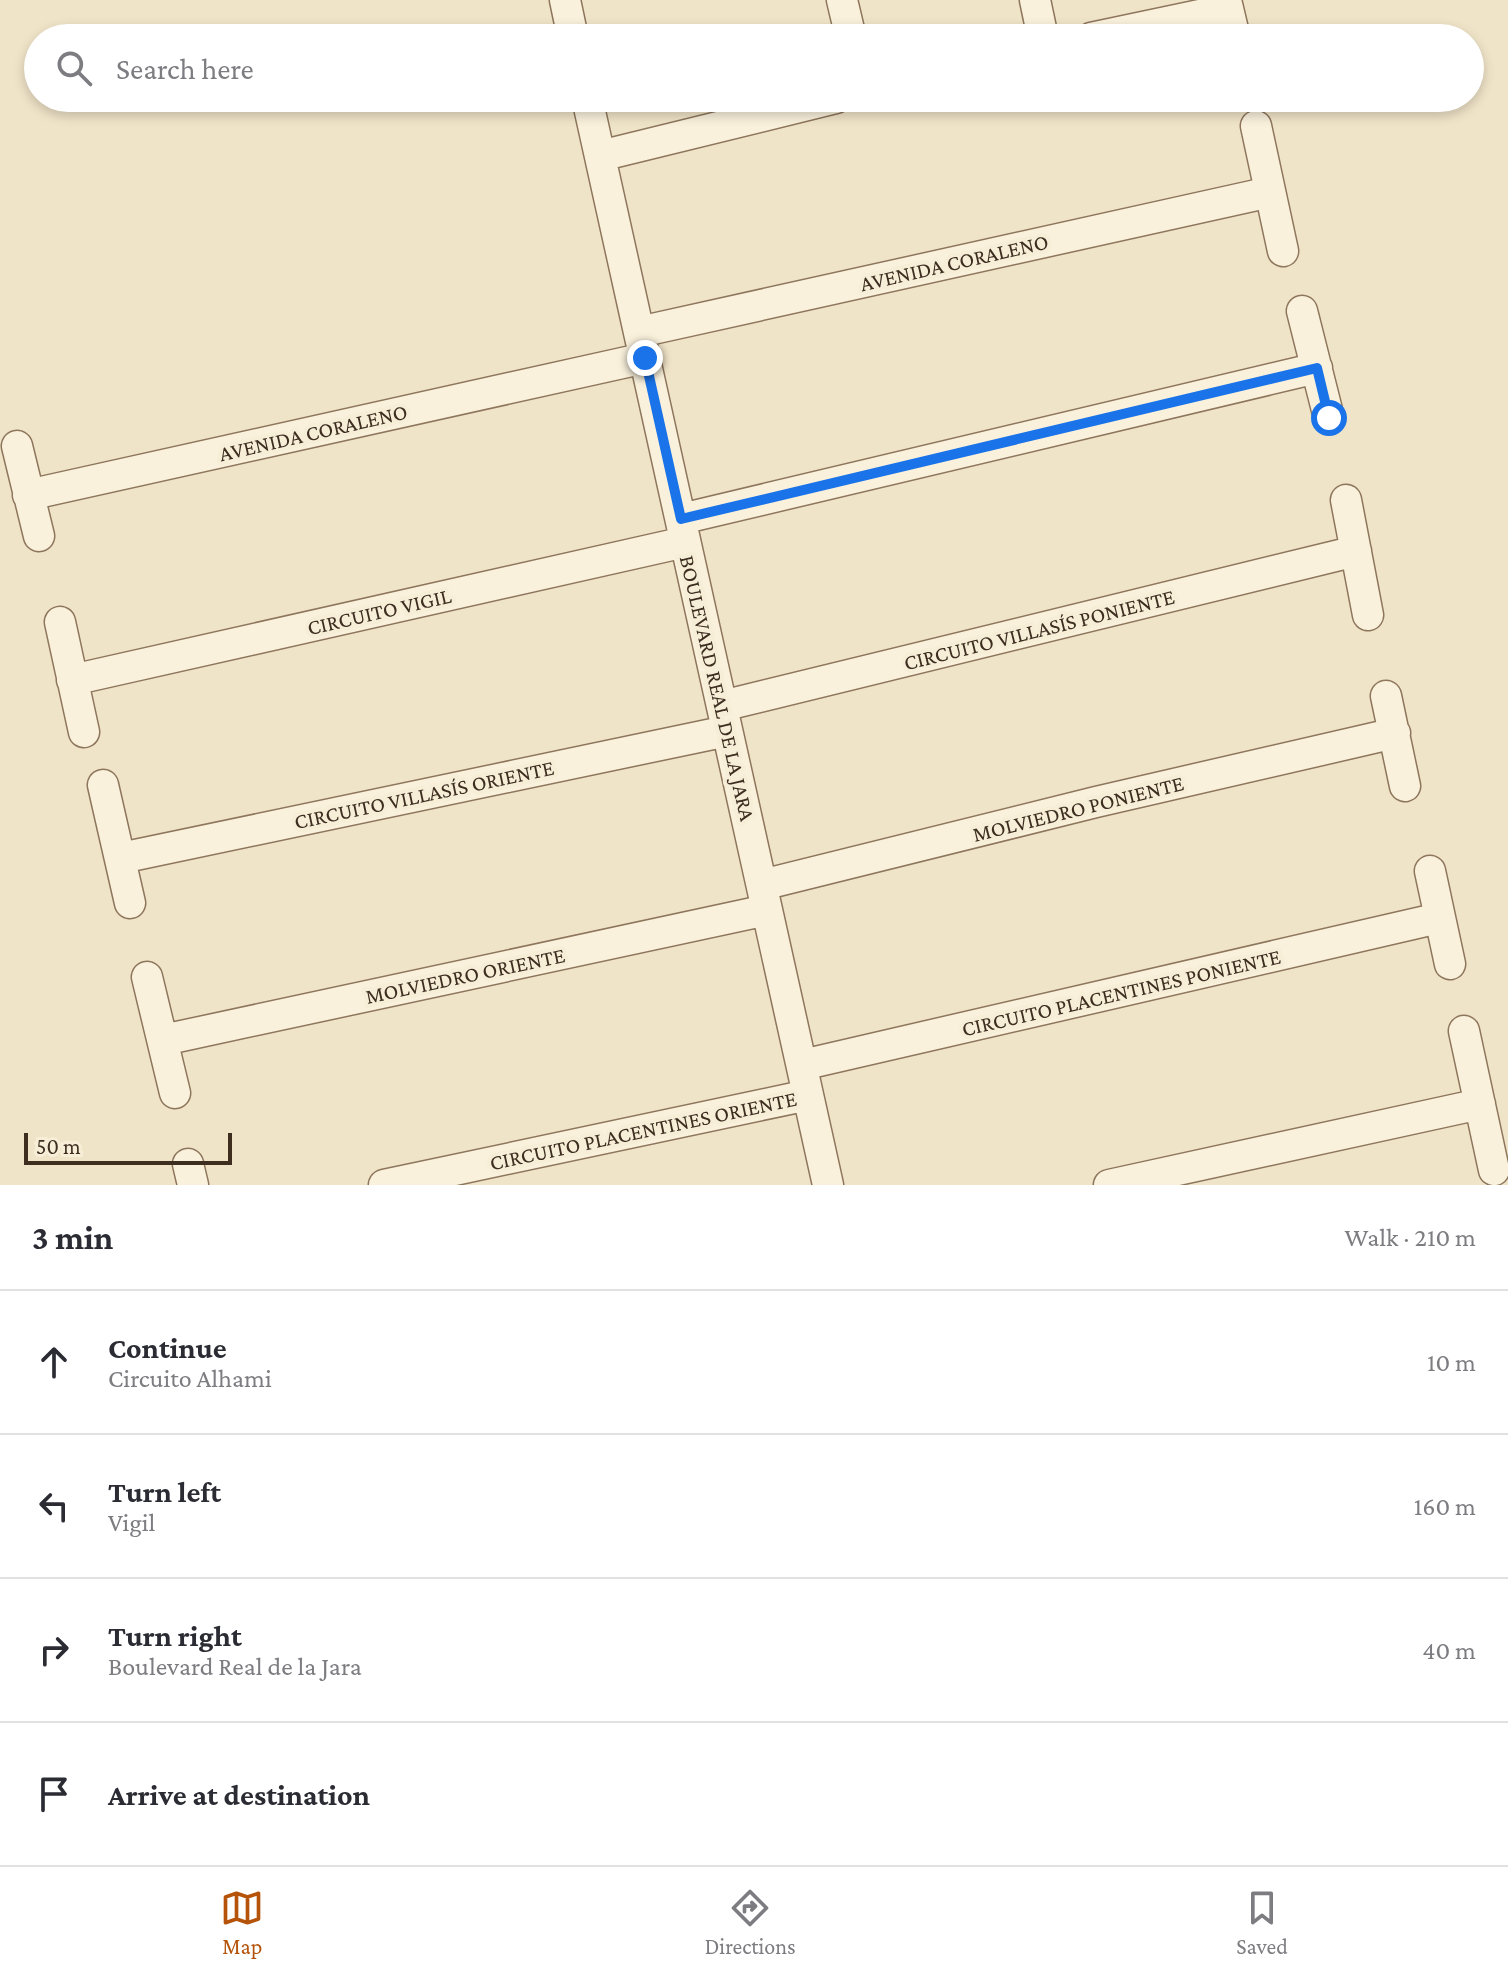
<!DOCTYPE html>
<meta charset="utf-8">
<style>
:root{--surface:#fff;--page:#f7f7f7;--text:#2b2b33;--muted:#7c7c81;--line:#e1e1e2;--accent:#b45309}
body{margin:0;font-family:"Crimson Pro",serif;background:var(--page);color:var(--text)}
.scale{position:absolute;left:24px;bottom:20px;width:208px;box-sizing:border-box;padding-left:8px;border:4px solid #3d2e20;border-top:0;font-size:22px;line-height:28px;white-space:nowrap;color:#3d2e20;-webkit-text-stroke:6px #f7eed8;paint-order:stroke}
.stop{position:absolute;width:24px;height:24px;margin:-18px;border:6px solid #1a73e8;border-radius:50%;background:#fff}
.stop.end{background:#1a73e8;border-color:#fff;box-shadow:0 2px 8px #0008}
.list{margin:0;padding:0;list-style:none}
h2{display:flex;justify-content:space-between;align-items:center;height:104px;margin:0;padding:0 32px;font-size:34px}
h2 small{font-size:26px;font-weight:400;color:var(--muted)}
.list li{display:grid;grid-template-columns:52px 1fr auto;gap:24px;align-items:center;box-sizing:border-box;height:144px;padding:0 32px;border-top:2px solid var(--line)}
.list b{display:block;font-size:30px;white-space:nowrap}
.list p{margin:0;font-size:26px;white-space:nowrap;color:var(--muted)}
.list em{font-size:26px;font-style:normal;color:var(--muted)}
.icon{flex:none;width:44px;height:44px;fill:none;stroke:currentColor;stroke-width:2;stroke-linecap:round;stroke-linejoin:round}
.map{position:relative;flex:none;width:1508px;height:1185px;overflow:hidden}
.search{position:absolute;background:var(--surface);box-shadow:0 4px 12px #0003;left:24px;right:24px;top:24px;height:88px;display:flex;align-items:center;gap:20px;box-sizing:border-box;padding:0 28px;border-radius:44px;color:var(--muted);font-size:30px}
.sheet{height:680px;background:var(--surface)}
nav{display:flex;justify-content:space-around;align-items:center;box-sizing:border-box;height:112px;border-top:2px solid var(--line);background:var(--surface);font-size:22px;color:var(--muted)}
nav a{display:grid;justify-items:center;gap:4px}
nav .on{color:var(--accent)}
.map>svg:first-child{display:block}
</style>
<div class="map">
<svg width="1508" height="1185" viewBox="0 0 1508 1185">
<rect width="100%" height="100%" fill="#f0e4c8"/>
<g fill="none" stroke-linecap="round" stroke-linejoin="round">
<g stroke="#8d765c" stroke-width="33">
<path id="minor" d="M 565,0 L 573,38
M 842,0 L 851,38
M 1035,0 L 1043,38
M 1226,0 L 1235,38
M 1091,38 L 1228,9
M 587,98 L 828,1185
M 1256,126 L 1283,251
M 600,156 L 836,98
M 1302,311 L 1329,418
M 639,332 L 1270,192
M 17,446 L 39,536
M 28,495 L 645,358
M 1346,500 L 1368,615
M 681,519 L 1317,368
M 60,622 L 84,732
M 72,680 L 685,542
M 1386,696 L 1405,786
M 722,706 L 1356,551
M 103,785 L 130,903
M 121,858 L 727,731
M 1430,871 L 1450,964
M 762,885 L 1096,802 L 1395,733
M 147,977 L 175,1093
M 1464,1031 L 1494,1170
M 163,1040 L 767,910
M 802,1065 L 1439,918
M 188,1164 L 193,1185
M 384,1185 L 808,1095
M 1109,1185 L 1480,1104"/>
</g>
<use href="#minor" stroke="#faf1dc" stroke-width="30"/>
</g>
<g fill="none" stroke-linecap="round" stroke-linejoin="round">
<path stroke="#1a73e8" stroke-width="10" d="M 645,358 L 681,519 L 1317,368 L 1329,418"/>
</g>
<g text-anchor="middle" stroke-width="8" stroke-linejoin="round" paint-order="stroke">
<g font-size="22" fill="#3d2e20" stroke="#f7eed8">
<text transform="translate(954 262) rotate(-13)" y="8">AVENIDA CORALENO</text>
<text transform="translate(313 432) rotate(-13)" y="8">AVENIDA CORALENO</text>
<text transform="translate(379 611) rotate(-13)" y="8">CIRCUITO VIGIL</text>
<text transform="translate(1039 629) rotate(-14)" y="8">CIRCUITO VILLASÍS PONIENTE</text>
<text transform="translate(718 688) rotate(77)" y="8">BOULEVARD REAL DE LA JARA</text>
<text transform="translate(424 794) rotate(-12)" y="8">CIRCUITO VILLASÍS ORIENTE</text>
<text transform="translate(1078 808) rotate(-14)" y="8">MOLVIEDRO PONIENTE</text>
<text transform="translate(465 975) rotate(-12)" y="8">MOLVIEDRO ORIENTE</text>
<text transform="translate(1121 992) rotate(-13)" y="8">CIRCUITO PLACENTINES PONIENTE</text>
<text transform="translate(643 1130) rotate(-12)" y="8">CIRCUITO PLACENTINES ORIENTE</text>
</g>
</g>
</svg>
<div class="scale">50 m</div>
<div class="stop" style="left:1329px;top:418px"></div>
<div class="stop end" style="left:645px;top:358px"></div>
<div class="search"><svg class="icon" aria-label="search" viewBox="0 0 24 24"><circle cx="10" cy="10" r="6"/><path d="M15 15l6 6"/></svg>Search here</div>
</div>
<section class="sheet">
<h2>3 min<small>Walk · 210 m</small></h2>
<ul class="list">
<li><svg class="icon" aria-label="ahead" viewBox="0 0 24 24"><path d="M12 20V5M6 11l6-6 6 6"/></svg><div><b>Continue</b><p>Circuito Alhami</p></div><em>10 m</em></li>
<li><svg class="icon" aria-label="left" viewBox="0 0 24 24"><path d="M17 20v-9H6M10 6l-5 5 5 5"/></svg><div><b>Turn left</b><p>Vigil</p></div><em>160 m</em></li>
<li><svg class="icon" aria-label="right" viewBox="0 0 24 24"><path d="M7 20v-9h11M14 6l5 5-5 5"/></svg><div><b>Turn right</b><p>Boulevard Real de la Jara</p></div><em>40 m</em></li>
<li><svg class="icon" aria-label="arrive" viewBox="0 0 24 24"><path d="M6 21V4h12l-3 4 3 4H6"/></svg><div><b>Arrive at destination</b></div></li>
</ul>
</section>
<nav>
<a class="on"><svg class="icon" aria-label="map" viewBox="0 0 24 24"><path d="M3 6l6-2 6 2 6-2v14l-6 2-6-2-6 2zM9 4v14M15 6v14"/></svg>Map</a>
<a><svg class="icon" aria-label="directions" viewBox="0 0 24 24"><path d="M12 3l9 9-9 9-9-9zM9 14v-3h6M13 9l2 2-2 2"/></svg>Directions</a>
<a><svg class="icon" aria-label="saved" viewBox="0 0 24 24"><path d="M7 4h10v16l-5-4-5 4z"/></svg>Saved</a>
</nav>
